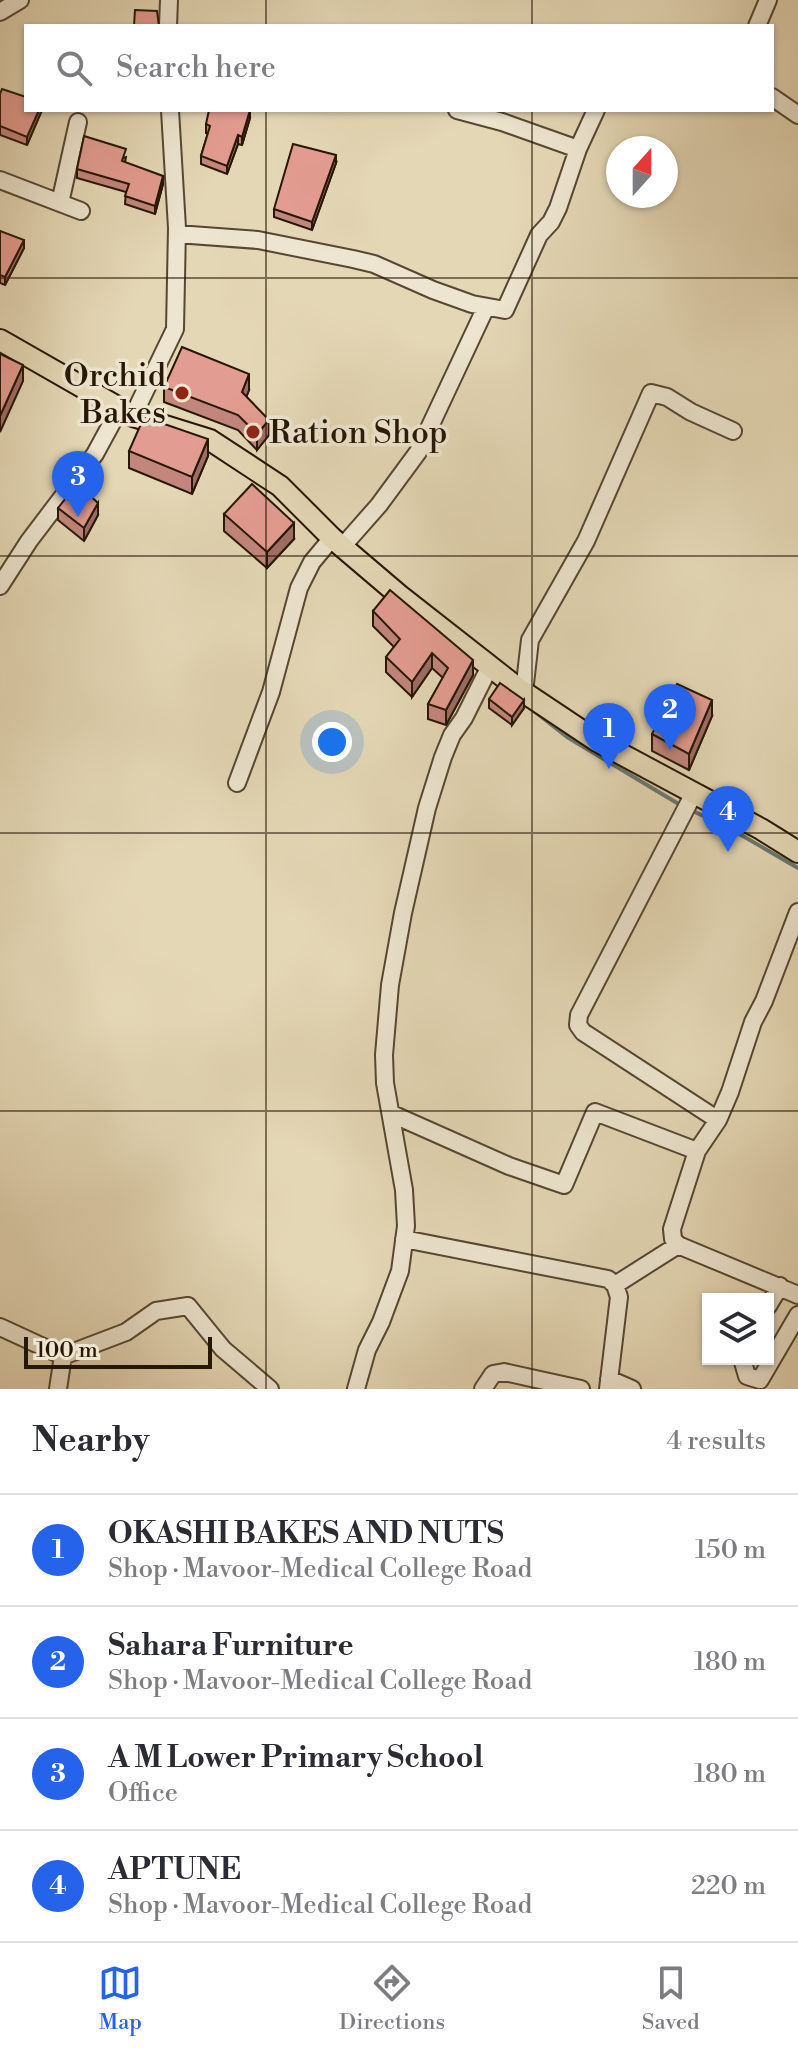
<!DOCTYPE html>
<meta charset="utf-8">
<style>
:root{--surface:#fff;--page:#f7f7f7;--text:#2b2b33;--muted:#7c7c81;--line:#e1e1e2;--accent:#2563eb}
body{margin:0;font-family:"Libre Bodoni",serif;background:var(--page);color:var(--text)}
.controls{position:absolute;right:24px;bottom:24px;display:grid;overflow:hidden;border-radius:0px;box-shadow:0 2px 6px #0004}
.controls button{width:72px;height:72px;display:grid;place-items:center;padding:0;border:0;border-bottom:2px solid var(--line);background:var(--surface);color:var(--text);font:40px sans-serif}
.compass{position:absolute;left:606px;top:136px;width:72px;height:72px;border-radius:50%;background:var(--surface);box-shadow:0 2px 6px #0004;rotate:21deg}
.scale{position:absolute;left:24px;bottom:20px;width:188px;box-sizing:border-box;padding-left:8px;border:4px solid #271706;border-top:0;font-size:22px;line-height:28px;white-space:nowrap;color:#271706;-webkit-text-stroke:6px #ede5cf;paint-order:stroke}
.you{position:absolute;left:332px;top:742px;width:28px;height:28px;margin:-20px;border:6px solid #fff;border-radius:50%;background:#1a73e8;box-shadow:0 0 0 12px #1a73e833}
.badge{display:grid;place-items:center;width:52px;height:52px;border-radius:50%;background:var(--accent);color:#fff;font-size:26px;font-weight:700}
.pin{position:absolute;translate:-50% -66px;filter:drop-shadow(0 2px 4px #0008)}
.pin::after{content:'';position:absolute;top:42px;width:28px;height:24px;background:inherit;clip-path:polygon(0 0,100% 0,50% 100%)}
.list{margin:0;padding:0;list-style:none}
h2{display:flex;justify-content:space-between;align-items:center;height:104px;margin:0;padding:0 32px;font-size:34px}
h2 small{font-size:26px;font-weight:400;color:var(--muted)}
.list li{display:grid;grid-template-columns:52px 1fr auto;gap:24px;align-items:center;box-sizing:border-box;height:112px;padding:0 32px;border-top:2px solid var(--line)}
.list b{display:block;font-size:30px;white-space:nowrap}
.list p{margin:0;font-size:26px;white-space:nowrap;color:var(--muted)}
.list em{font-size:26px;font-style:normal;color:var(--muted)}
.icon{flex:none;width:44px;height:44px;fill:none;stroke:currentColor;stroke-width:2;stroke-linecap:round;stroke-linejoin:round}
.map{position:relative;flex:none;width:798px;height:1389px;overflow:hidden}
.search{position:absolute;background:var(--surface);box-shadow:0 2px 6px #0004;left:24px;right:24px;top:24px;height:88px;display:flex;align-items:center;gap:20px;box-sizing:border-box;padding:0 28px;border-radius:0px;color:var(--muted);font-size:30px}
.sheet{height:552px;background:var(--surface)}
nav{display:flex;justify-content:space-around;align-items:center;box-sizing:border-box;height:112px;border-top:2px solid var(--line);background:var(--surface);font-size:22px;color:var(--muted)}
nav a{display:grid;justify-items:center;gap:4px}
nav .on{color:var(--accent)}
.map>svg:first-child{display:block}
</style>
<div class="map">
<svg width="798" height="1389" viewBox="0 0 798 1389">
<rect width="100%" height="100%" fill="#e4d7b5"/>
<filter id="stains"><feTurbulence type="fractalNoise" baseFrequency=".0025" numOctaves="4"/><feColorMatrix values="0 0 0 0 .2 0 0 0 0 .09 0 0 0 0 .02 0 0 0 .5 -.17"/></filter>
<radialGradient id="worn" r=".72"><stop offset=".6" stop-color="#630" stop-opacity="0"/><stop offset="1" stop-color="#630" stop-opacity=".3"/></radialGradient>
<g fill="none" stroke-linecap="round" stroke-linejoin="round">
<path stroke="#6a786e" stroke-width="4" d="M 534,711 L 567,737 L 677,803
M 702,786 L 719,795
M 695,812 L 736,832 L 798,868"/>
<g stroke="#564732" stroke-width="20">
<path id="minor" d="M 0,12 L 20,0
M 168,26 L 169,0
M 757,26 L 768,0
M 772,97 L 798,115
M 578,149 L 596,110
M 0,180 L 81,211
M 60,203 L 78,122
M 177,234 L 258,240 L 353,259 L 374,264 L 433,290 L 472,304 L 505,310 L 539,235 L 551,222 L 558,208 L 578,149 L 502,122 L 457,110
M 133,416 L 175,329 L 177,228 L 170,110
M 342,547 L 379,505 L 418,452 L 486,307
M 0,586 L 29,541 L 95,454 L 120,408
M 524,692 L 530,640 L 586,541 L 651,393 L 667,397 L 691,412 L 733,431
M 237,783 L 271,692 L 299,588 L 312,562 L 332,538
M 694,793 L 579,1015 L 578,1025 L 583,1032 L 718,1120
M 798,912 L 764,1001 L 753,1022 L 730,1092 L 718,1120 L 697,1151 L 672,1229 L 673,1239 L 678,1245 L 798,1295
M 392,1114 L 509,1166 L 564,1185 L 595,1112 L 697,1151
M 404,1239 L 608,1279 L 615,1285 L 619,1297 L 608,1389
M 615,1285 L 678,1245
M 768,1306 L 780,1286
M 0,1327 L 63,1356
M 742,1359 L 747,1376 L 760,1380 L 798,1315
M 609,1379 L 632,1389
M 58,1389 L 63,1356 L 126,1332 L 156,1311 L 188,1306 L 223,1349 L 270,1389
M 356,1389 L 367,1350 L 381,1322 L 400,1271 L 406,1226 L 404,1190 L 385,1083 L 384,1055 L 390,985 L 403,913 L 427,808 L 443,757 L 452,735 L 464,718 L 489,668
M 483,1389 L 493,1374 L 504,1372 L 581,1389"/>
</g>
<g stroke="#271706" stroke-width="24">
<path id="major" d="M 0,340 L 133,416 L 210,440 L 280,486 L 332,538 L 399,595 L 519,689 L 597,741 L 761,829 L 798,852"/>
</g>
<use href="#minor" stroke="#ede5cf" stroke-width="16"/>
<use href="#major" stroke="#e4d7b5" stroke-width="20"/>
</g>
<path fill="#c3867d" stroke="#271706" stroke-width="2" d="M 0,94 L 26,110 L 42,110 L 27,145 L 0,135 Z
M 250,118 L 242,145 L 238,144 L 227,174 L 201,164 L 201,156 L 208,133 L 206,133 L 206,124 Z
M 126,157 L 125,162 L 163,184 L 155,214 L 125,204 L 126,192 L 77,178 L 77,169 Z
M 336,163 L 312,230 L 274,217 L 274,209 Z
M 0,231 L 24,248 L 5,285 L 0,283 Z
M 164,387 L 249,390 L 246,397 L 269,435 L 257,450 L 238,430 L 164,402 Z
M 129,451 L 208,456 L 192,494 L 129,468 Z
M 58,508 L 98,515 L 84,541 L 58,520 Z
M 224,514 L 294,539 L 267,568 L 224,531 Z
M 373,611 L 473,675 L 446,725 L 428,719 L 428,704 L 443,678 L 432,668 L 412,697 L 386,672 L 386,657 L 394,647 L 373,626 Z
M 489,699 L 524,708 L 512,725 L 489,708 Z
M 712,716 L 689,770 L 652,751 L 652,734 Z"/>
<path fill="#9f6d66" stroke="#271706" stroke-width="2" d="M 39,110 L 42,110 L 27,145 L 27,137 Z
M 250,110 L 250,118 L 242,145 L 242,137 Z
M 238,135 L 238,144 L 227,174 L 227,166 Z
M 336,155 L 336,163 L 312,230 L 312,222 Z
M 163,176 L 163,184 L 155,214 L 155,206 Z
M 24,240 L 24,248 L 5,285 L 5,277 Z
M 23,365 L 23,381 L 0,432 L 0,416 Z
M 249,374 L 249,390 L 242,408 L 242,392 Z
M 269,420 L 269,435 L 257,450 L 257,434 Z
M 208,439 L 208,456 L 192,494 L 192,477 Z
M 98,503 L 98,515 L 84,541 L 84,528 Z
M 294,523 L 294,539 L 267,568 L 267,552 Z
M 432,653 L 432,668 L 412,697 L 412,682 Z
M 473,660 L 473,675 L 446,725 L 446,710 Z
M 524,700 L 524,708 L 512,725 L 512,717 Z
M 712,700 L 712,716 L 689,770 L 689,754 Z"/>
<path fill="#e39c91" stroke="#271706" stroke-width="2" d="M 135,10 L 157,11 L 159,26 L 134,26 Z
M 2,89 L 26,97 L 26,110 L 39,110 L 27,137 L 0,126 L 0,94 Z
M 209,110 L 250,110 L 242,137 L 238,135 L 227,166 L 201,156 L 210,126 L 206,124 Z
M 84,136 L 126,149 L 122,161 L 163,176 L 155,206 L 125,196 L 129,184 L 77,169 Z
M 293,144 L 336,155 L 312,222 L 274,209 Z
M 0,231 L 24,240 L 5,277 L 0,275 Z
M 182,347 L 249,374 L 242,392 L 269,420 L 257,434 L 238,415 L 164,387 Z
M 0,354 L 23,365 L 0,416 Z
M 144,417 L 208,439 L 192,477 L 129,451 Z
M 77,484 L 98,503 L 84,528 L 58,508 Z
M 252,484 L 294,523 L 267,552 L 224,514 Z
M 390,590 L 473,660 L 446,710 L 428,704 L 448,668 L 432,653 L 412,682 L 386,657 L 400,639 L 373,611 Z
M 500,683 L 524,700 L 512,717 L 489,699 Z
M 677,684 L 712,700 L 689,754 L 652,734 Z"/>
<path fill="none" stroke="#271706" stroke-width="2" stroke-opacity="0.55" d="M 266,0 L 266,26M 532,0 L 532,26M 266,110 L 266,1389M 532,110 L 532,1389M 0,278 L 798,278M 0,556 L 798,556M 0,833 L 798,833M 0,1111 L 798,1111"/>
<g fill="#8f2418" stroke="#ede5cf" stroke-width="3">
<circle cx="182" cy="393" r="8"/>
<circle cx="253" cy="432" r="8"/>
</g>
<g text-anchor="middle" stroke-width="7" stroke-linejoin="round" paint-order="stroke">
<g font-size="32" fill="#271706" stroke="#ede5cf" text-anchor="end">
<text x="166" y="386">Orchid<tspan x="166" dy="37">Bakes</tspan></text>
<text x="269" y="443" text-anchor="start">Ration Shop</text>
</g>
</g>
<rect width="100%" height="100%" filter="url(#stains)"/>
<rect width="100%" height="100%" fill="url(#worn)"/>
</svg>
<div class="controls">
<button><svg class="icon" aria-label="layers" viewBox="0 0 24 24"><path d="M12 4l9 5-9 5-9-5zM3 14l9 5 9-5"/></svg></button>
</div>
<svg class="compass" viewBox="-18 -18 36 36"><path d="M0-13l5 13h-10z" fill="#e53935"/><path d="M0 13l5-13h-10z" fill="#7c7c81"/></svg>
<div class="scale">100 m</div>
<div class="you"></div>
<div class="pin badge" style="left:609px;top:769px">1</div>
<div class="pin badge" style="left:670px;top:750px">2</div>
<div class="pin badge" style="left:78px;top:517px">3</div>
<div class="pin badge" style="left:728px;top:852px">4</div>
<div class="search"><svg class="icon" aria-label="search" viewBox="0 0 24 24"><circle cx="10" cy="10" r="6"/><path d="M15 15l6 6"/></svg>Search here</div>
</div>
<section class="sheet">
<h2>Nearby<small>4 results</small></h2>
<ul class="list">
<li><span class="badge">1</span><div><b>OKASHI BAKES AND NUTS</b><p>Shop · Mavoor-Medical College Road</p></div><em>150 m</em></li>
<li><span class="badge">2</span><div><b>Sahara Furniture</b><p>Shop · Mavoor-Medical College Road</p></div><em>180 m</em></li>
<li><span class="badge">3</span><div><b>A M Lower Primary School</b><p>Office</p></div><em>180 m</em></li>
<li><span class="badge">4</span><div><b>APTUNE</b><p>Shop · Mavoor-Medical College Road</p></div><em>220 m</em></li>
</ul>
</section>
<nav>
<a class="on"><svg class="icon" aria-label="map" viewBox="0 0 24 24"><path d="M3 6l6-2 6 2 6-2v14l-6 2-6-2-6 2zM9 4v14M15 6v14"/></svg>Map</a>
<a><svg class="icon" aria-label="directions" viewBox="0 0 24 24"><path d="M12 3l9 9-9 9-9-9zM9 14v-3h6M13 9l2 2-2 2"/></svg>Directions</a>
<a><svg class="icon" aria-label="saved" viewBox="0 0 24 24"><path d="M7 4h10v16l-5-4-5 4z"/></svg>Saved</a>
</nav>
